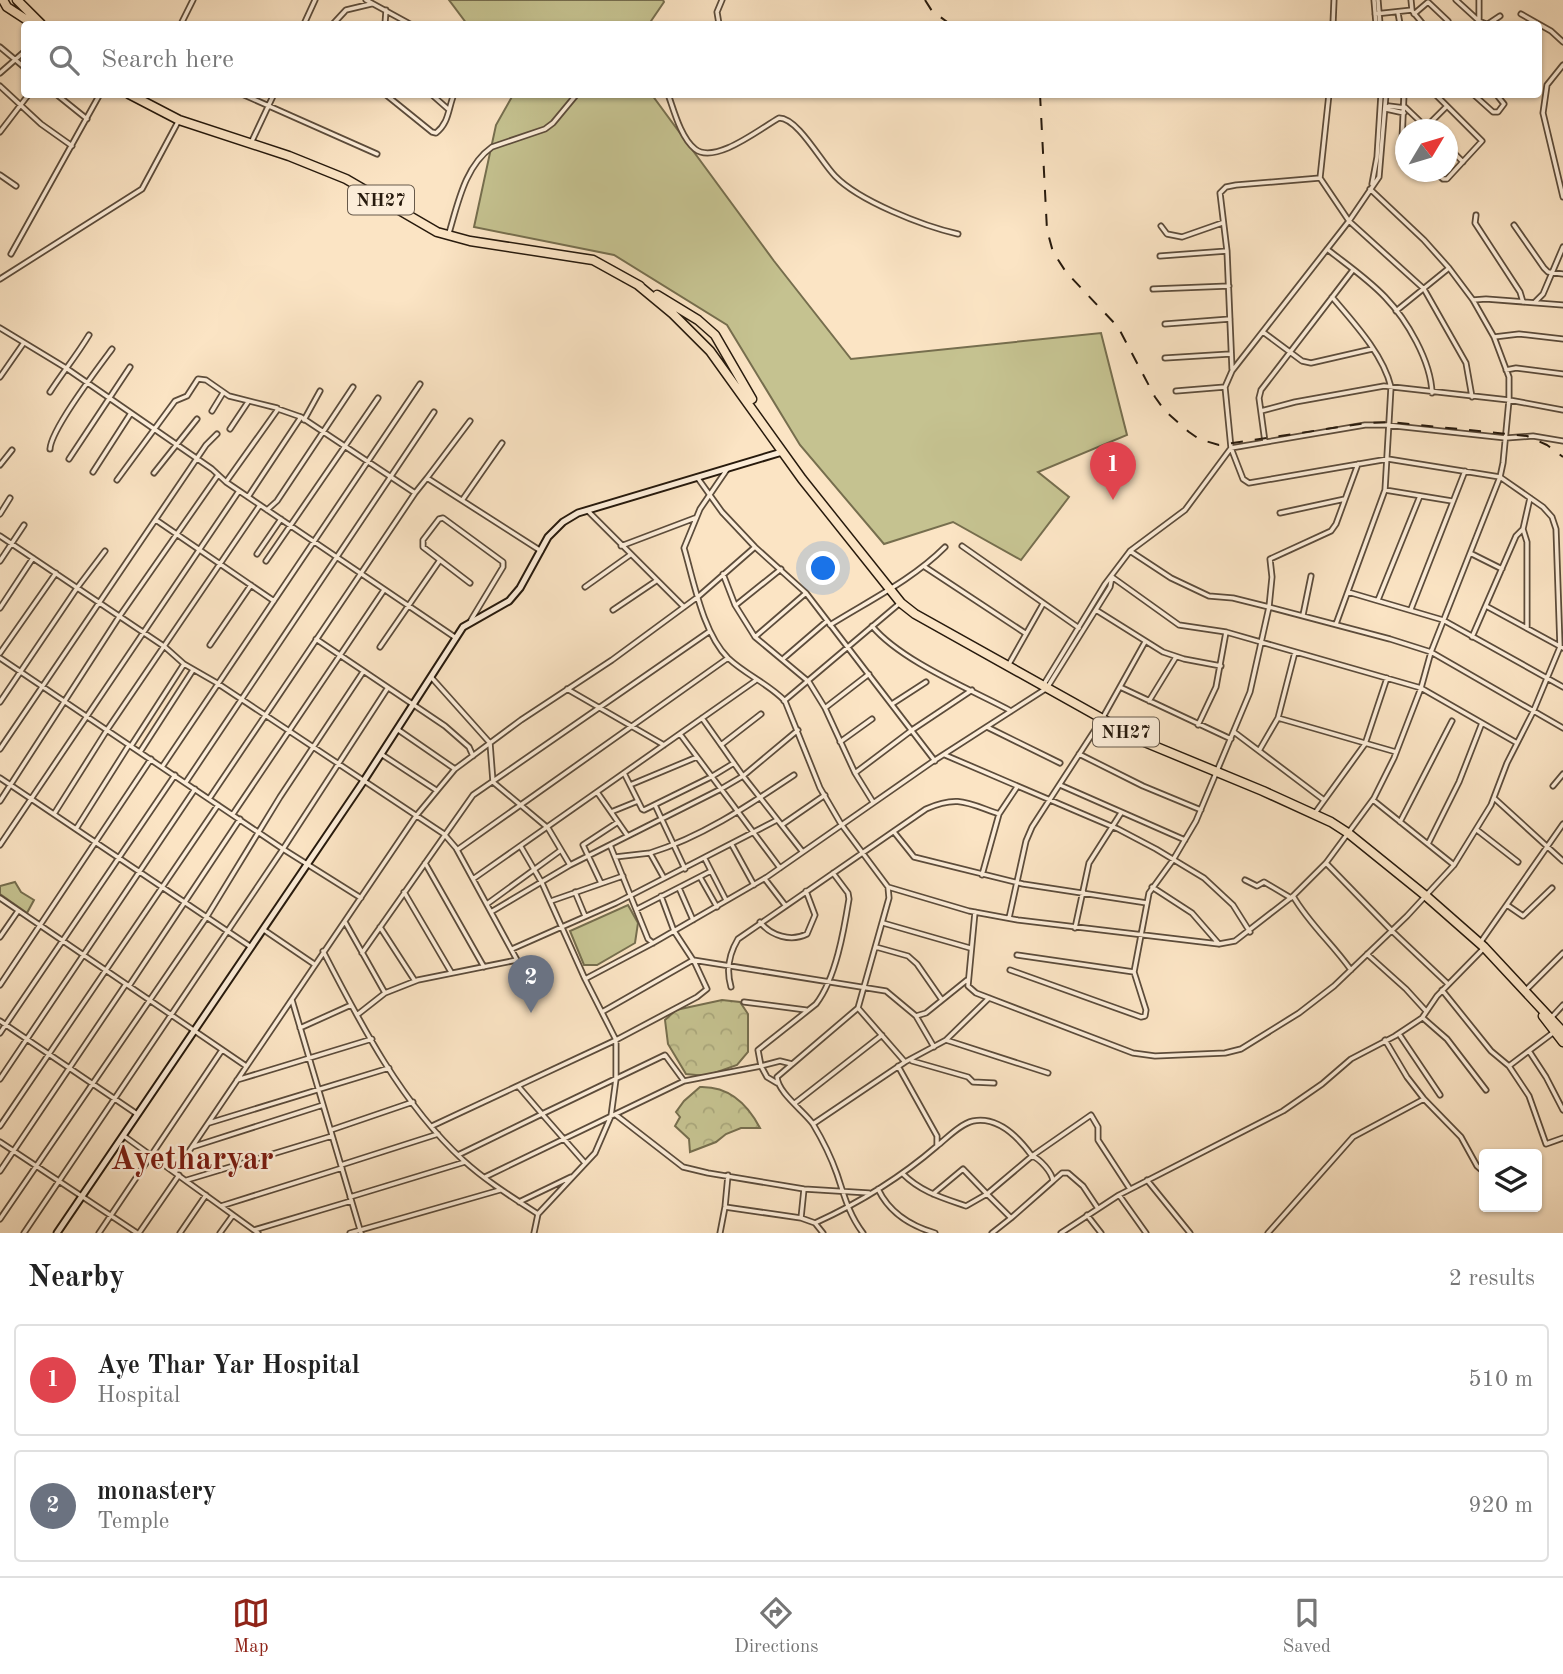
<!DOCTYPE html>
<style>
:root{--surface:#fff;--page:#f2f2f2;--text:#222;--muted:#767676;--line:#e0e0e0;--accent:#8f2418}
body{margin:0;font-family:"Old Standard TT",serif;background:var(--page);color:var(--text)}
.controls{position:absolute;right:21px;bottom:21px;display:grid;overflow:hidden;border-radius:7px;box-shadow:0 2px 5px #0004}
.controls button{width:63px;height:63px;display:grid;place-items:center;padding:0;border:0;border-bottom:2px solid var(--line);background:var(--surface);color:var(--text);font:35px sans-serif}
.compass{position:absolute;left:1395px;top:119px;width:63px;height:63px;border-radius:50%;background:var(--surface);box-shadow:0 2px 5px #0004;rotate:52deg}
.you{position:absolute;left:824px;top:569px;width:24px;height:24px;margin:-18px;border:5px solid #fff;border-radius:50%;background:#1a73e8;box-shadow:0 0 0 10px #1a73e833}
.badge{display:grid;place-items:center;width:46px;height:46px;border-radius:50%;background:var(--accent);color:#fff;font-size:23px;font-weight:700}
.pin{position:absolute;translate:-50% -58px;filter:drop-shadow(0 2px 4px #0008)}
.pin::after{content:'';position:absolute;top:37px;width:24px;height:21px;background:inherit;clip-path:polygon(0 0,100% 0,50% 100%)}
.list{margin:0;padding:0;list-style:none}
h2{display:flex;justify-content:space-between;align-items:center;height:91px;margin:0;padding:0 28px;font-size:30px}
h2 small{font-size:23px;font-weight:400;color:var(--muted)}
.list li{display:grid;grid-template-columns:46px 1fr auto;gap:21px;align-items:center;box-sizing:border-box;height:112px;margin:0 14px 14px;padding:0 14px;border:2px solid var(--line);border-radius:7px}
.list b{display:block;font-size:26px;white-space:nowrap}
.list p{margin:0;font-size:23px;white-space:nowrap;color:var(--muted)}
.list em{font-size:23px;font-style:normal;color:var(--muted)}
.icon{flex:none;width:38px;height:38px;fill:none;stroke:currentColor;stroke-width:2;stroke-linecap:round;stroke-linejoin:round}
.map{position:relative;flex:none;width:1563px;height:1233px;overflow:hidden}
.search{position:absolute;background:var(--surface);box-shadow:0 2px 5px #0004;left:21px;right:21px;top:21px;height:77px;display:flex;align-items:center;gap:18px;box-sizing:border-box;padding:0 24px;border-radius:7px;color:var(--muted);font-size:26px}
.sheet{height:343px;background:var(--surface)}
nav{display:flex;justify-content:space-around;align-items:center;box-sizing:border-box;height:98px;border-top:2px solid var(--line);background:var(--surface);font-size:19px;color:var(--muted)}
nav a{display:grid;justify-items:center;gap:4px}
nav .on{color:var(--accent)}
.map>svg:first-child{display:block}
</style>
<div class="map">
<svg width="1563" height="1233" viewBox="0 0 1563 1233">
<defs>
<pattern id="forest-crowns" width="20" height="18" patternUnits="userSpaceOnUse" patternTransform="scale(1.75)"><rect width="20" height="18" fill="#c5c290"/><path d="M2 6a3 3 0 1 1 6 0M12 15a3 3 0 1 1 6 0" fill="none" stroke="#a9a67b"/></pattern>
</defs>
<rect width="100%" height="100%" fill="#fbe4c4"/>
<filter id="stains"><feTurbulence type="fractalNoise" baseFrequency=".00286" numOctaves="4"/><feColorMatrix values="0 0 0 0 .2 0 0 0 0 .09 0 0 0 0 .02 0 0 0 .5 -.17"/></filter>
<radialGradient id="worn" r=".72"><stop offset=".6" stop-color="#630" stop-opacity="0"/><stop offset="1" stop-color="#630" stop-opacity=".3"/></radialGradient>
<path fill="#c5c290" stroke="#766e4e" stroke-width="2" d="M 449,0 L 663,0 L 664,2 L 649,24 L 467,24 Z
M 513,95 L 652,95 L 774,261 L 851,359 L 1101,333 L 1127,435 L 1038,472 L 1069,497 L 1021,560 L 953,522 L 884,544 L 800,445 L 727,325 L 614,255 L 474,227 L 496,125 Z
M 15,882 L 21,892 L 34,900 L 27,913 L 0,894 L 0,886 Z
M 628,905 L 638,923 L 635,943 L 597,965 L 584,965 L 570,931 Z"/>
<path fill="url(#forest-crowns)" stroke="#766e4e" stroke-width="2" d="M 722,1000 L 740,1002 L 748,1014 L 748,1052 L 737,1065 L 706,1076 L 686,1074 L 668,1044 L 665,1020 L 676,1010 Z
M 700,1087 C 728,1086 747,1103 760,1128 L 741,1128 L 726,1134 L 716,1142 L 690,1152 L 689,1139 L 675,1126 L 680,1117 L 676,1112 L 684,1101 Z"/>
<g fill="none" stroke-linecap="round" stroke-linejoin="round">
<g stroke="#5c4c3b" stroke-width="7">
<path id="street" d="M 366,0 L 410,24
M 1374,0 L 1376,24
M 1378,0 L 1380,24
M 1456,0 L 1479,21 L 1486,24
M 1479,0 L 1479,21
M 1413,12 L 1423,24
M 1398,13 L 1400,24
M 1375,14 L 1412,10 L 1411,0
M 1414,14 L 1428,2 L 1448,21
M 1521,14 L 1551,31 L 1563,42
M 181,24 L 193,0
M 304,24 L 315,0
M 333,24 L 346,10 L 371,4
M 385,24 L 386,10
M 719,24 L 717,12 L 722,0
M 1333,24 L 1334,0
M 1488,24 L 1500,16
M 0,47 L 24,67
M 1563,65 L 1547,85 L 1543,113 L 1563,197
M 0,73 L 24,52
M 0,86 L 41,124 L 72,146
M 56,94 L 87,119
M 242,94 L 377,154
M 385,94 L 432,132 L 436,133 C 449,123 448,109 454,94
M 431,94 L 448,109
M 668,94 C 674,111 681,138 695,149 C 715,165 761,128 779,118 C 798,118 821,162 835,176 C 859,201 923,226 958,234
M 1329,94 L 1320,178 L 1349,221 L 1424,289 L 1466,363 L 1472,397
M 1404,94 L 1402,140 L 1406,143
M 1435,94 L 1482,141 L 1447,179 L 1443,179 L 1435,172
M 1473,94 L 1493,112 L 1498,112 L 1504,104 L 1496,94
M 1405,107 L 1429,130
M 1385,108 L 1389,106 L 1405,108
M 1386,109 L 1404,113
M 1426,127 L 1447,106
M 0,132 L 29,94
M 251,143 L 274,94
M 1448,147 L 1463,162
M 0,175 L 16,186
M 1372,184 L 1377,157 L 1381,94
M 1476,215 L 1475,223 L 1520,292 L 1523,302
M 1514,225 L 1544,268 L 1548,272 L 1563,274
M 1161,226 L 1167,234 L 1182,237 L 1222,223
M 449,233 C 458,203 465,166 492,147 L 545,129 L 553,123 L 577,94
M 1327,249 C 1346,264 1368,279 1385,297 C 1407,320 1431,361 1432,393
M 11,254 L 100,94
M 1160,256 L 1227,251
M 0,279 L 142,189 L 179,120
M 1153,289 L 1229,286
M 1332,297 C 1354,323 1383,354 1391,387 L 1385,490 L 1336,624
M 1473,300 L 1486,299 L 1563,305
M 1535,302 L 1543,294 L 1563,247
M 1396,311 L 1449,268
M 1165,324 L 1230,319
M 0,328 L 66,368 L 212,469 L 226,482 L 456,638
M 1263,332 L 1302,361 L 1311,363 L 1372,349
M 1494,337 L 1519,334 L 1563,339
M 1165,358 L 1230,354
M 1232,369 L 1227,251 L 1220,193 L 1226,187 L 1236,185 L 1320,178
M 1506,370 L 1516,368 L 1563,374
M 0,377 L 23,344
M 1176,391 L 1225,387
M 50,392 C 63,372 77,355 89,335
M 212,411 L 223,393
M 1261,411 L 1295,402 L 1384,386 L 1509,400 L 1563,410
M 304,420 L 320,391
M 230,429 L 248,402
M 1265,442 L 1259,398 L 1261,390 L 1353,270
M 50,449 C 51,429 98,368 112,349
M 69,459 L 130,367
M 0,465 L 12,450
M 728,468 L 700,509 L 684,548 C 694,582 703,633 728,658 C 746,675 769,684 785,701 L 820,788 L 841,824 L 888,887 L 889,898 L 858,1008 L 777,1077 C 778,1093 804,1111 813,1124 C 822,1139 831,1157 837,1174 C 844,1195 849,1215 863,1233
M 93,472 L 131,413
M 154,473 L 197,419
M 697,477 L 722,512 L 755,547 L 806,593 L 935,761
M 427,478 L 470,421
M 117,480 L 175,401 L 187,396 L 198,379 L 206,380 L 229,396 L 277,408
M 226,482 L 278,409 L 301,417 L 415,493 L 427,478 L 541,551
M 1385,490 L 1452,501
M 248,497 L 301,417
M 463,499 L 502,443
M 267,510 L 277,501 L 353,387
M 587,510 L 684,607
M 1280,513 L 1345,499
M 0,514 L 10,498
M 156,520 L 274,601
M 0,536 L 165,647 L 184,664 L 217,683 L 444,834 L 456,848 L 517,960 L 418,980 L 385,993 L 357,1015
M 621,546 L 695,518
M 962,546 L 1079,628
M 1130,551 L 1171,578 L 1209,596 L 1233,598 L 1269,607 L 1390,639 L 1431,652 L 1563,728
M 1470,553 L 1502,569
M 257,554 L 281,519
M 0,561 L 24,525
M 266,561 L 378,398
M 925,567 L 1025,633
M 723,574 L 735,605 L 755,637 L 809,682 L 825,708 L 855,773 L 873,802
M 1112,577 L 1179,625 L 1226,632 L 1421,688 L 1517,743
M 470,583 L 423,547 L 423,540 L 439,519 L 443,518 L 503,562 L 503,567 L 471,620
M 585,587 L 630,555
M 1348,592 L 1443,620 L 1563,687
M 1378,600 L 1420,496
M 736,605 L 781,569
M 1486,606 L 1563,648
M 0,608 L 33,558
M 1411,609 L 1465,471
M 613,610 L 656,581
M 1096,610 L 1163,652 L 1184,659 L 1221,666
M 1303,615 L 1311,576
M 830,625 C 870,600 912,580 945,547
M 872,626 C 901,661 970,689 1011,711
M 1527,628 L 1527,542 L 1523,529 L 1530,498
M 755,637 L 806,593
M 1472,637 L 1516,536 L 1523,529
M 316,639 L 445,726 L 469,747 L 473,756
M 210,645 L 251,585
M 380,647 L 440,560
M 0,653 L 56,573
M 0,658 L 283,849 L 361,898
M 784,658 L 827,621
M 1009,664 L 1043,604
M 431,677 L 490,743 L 493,782 L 548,828 L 570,865
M 1044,684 L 1105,584 L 1130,551 L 1185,510 L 1231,448 L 1225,387 L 1232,371 L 1349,221 L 1379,177 L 1386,94
M 1120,687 L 1231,739
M 567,689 L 664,745
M 784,701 L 900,603
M 1149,701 L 1176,657
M 0,702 L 77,588 L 105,551
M 892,704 L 926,682
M 825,708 L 869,674
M 702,718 L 743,776 L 802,851
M 1278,718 L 1396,752
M 1198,725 L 1216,687 L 1226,632
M 987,727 L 1060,763
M 397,729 L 455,769
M 1234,732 L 1324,800
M 680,734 L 780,868
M 840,742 L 872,719
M 721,745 L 761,714
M 131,746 L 184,664
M 0,749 L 206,445 L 217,434
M 1260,749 L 1278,718 L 1295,652
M 140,752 L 193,670
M 381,754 L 436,790
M 1079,754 L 1143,786 L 1201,810
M 945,755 L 1118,829 L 1156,849 L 1204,878 L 1233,905 L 1250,932
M 162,767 L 420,384
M 624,773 L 642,809 L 644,810 L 711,777 L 734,763
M 855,773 L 912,730 L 972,690
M 0,778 L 251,947
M 186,782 L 434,412
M 630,785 L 697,757
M 1060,785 L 1185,840
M 1553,786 L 1563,774
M 597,792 L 627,835
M 1494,798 L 1563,861
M 209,799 L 415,493
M 1373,800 L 1454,865
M 0,801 L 119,617 L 218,475
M 655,805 L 685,869
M 611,812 L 638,801
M 1315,813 L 1365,744 L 1387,678
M 54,814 L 107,730 L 260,505
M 233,814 L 384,590
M 1400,822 L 1452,721
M 783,824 L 825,795
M 76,829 L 129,745
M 1477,830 L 1518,862
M 894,832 L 914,857 L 1023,884 L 1147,903
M 1428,844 L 1459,782 L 1482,723
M 0,845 L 239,491
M 610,845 L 648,939 L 653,943
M 732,845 L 754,885
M 521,847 L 542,883 L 585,979
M 457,850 L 728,658
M 615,857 L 650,853
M 705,859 L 726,900
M 425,863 L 484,967
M 1326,863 L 1392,931 L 1448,984
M 982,875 L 999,814 L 1017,787
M 700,877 L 717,907
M 664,878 L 650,853 C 702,837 749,805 794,775
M 473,879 L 755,681
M 765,879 L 785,905
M 1245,880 L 1257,886 L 1264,882 L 1291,898
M 601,883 L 583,845 L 618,822
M 888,887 L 969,911 L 1018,920 L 1219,944 L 1235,941 L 1293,896 L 1326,863 L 1374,798 L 1394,758 L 1421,688 L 1431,652 L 1500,477 L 1503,463 L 1509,400 L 1509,377 L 1494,337 L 1473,300 L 1449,268 L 1424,240 L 1370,189
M 1152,887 L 1192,913 L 1219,944
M 679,888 L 693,920
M 404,892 L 451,972
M 575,892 L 585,916
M 661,896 L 674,931 L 693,960 L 886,991 L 916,1016 L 926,1013 L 967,980
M 1293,896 C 1310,925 1332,943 1351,970
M 0,898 L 246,1066
M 551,901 L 623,876
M 487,904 L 561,850
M 1507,905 L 1523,916 L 1552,888
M 637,909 L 711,871
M 491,912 L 570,865 L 721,789 L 743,776 L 798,730
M 975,912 L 968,986 L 976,993 L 1133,1053 L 1155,1056 L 1225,1053 L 1241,1049 L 1299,1013 L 1334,986 L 1407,916 L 1454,865 L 1491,805 L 1507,763 L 1533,712 L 1560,647 L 1556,529 L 1552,517 L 1543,507 L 1500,477 L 1388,459 L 1249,483 L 1243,479 L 1231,448 L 1365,425 L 1386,425 L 1506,438 L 1533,436 L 1563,441
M 1009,918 L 1026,841 L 1032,827 L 1102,719 L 1145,642
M 345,922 L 385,993
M 760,922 C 771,936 791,942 807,934 L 815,915 L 806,891
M 883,923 L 970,948
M 380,927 L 415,981
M 1075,928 L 1089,863 L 1121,813
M 264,930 L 314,964
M 0,937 L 18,911
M 1480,943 L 1563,824
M 876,947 L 908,956 L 917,964 L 942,1000
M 512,949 L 616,903 L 777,820
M 323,951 C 361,1025 402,1104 463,1160 C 486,1181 512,1197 538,1214
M 362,953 L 473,795 L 710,631
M 1367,954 L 1406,989 L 1426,1011
M 1017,955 L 1134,972 L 1149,893 L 1173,860 L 1196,821 L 1250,692 L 1269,607 L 1272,577 L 1270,559 L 1331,531 L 1336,524 L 1358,464
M 1010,970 L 1141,1017 L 1145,1016 L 1146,1010 L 1134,972
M 0,985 L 151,759
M 129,986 L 240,819
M 731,987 C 726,970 729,954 738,939 L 926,809 C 958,795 967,803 999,814
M 1442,990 L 1491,1051 L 1509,1066 L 1554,1032
M 1525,991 L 1563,953
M 292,1000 L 361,1233
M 744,1002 L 806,1010
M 858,1008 L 905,1062 L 946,1040 L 989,998
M 602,1012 L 693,960
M 916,1016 L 934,1047
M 1423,1018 L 1447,1039 L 1486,1090
M 1551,1018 L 1563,1005
M 0,1021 L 137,1114
M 300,1028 L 351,1005
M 0,1033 L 175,775
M 1399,1034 L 1440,1095
M 946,1040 L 1048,1073
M 1385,1040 L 1407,1077 L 1424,1099 L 1461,1137 L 1477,1166 L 1484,1172
M 1529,1051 L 1546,1077 L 1563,1110
M 912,1061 L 968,1077 L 973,1082 L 994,1083
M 1509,1066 L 1529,1096 L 1546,1144 L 1563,1138
M 0,1079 L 195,789
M 237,1080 L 372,1039
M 777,1083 L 767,1077 L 761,1066 L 780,1061 L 792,1064
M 795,1103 L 882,1035
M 616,1115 L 683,1167 L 708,1173 L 804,1189 L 869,1193
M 209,1123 L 389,1068
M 813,1124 L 905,1062
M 0,1126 L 218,805
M 432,1126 L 616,1040 L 697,997 L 707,989 L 694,961
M 331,1130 L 413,1102
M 124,1136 L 258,1233
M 0,1142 L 137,1233
M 937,1146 C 947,1138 960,1124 973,1121 C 999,1116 1019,1138 1032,1156 L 1091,1115 L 1098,1127 L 1098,1140 L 1130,1189
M 192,1147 L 323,1105
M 458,1155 L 542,1114 L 518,1086
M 585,1163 L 542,1114 L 665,1055 L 684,1081
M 341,1165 L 438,1134
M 0,1171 L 126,984
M 175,1172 L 416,816 L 455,769 L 521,720 L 612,660 L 699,596 L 755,547
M 903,1174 C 921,1192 943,1198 966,1206 L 987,1194 L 1011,1218 L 992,1233
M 485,1177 L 684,1081 L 761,1066 L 758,1050 L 816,1004 C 836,978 844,930 849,899 L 848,893 L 833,873
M 187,1180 L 332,1136
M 1147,1180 L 1190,1233
M 1053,1181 L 1062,1173 L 1068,1173 L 1083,1186 L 1097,1207
M 804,1189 L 801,1218 L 815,1223 L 823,1233
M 878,1189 C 889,1212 911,1226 935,1233
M 933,1194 L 963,1169 L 987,1194 L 1032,1156 C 1040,1159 1052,1172 1053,1181 L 1011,1218
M 1119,1195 L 1146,1233
M 350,1197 L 465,1162
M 519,1202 L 571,1177
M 221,1206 L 342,1168
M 725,1207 L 801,1218
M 1087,1215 L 1101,1233
M 0,1219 L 206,918 L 280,797 L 363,672
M 815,1223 C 859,1203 900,1178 937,1146 L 937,1136 L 898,1066
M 254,1230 L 351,1201
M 24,1233 L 283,849 L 387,689
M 99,1233 L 222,1050
M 139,1233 L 179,1175
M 180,1233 L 206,1195
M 220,1233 L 233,1215
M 350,1233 L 500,1190
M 534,1233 L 538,1214 L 595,1153 L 611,1116 L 616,1079 L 616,1040 L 585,979 L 653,943 L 767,877 L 932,762 L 1047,688 L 1110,587 L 1112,577
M 720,1233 L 725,1207 L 728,1175
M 1061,1233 L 1119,1195 L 1283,1111 L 1322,1084 L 1351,1059 L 1395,1036 L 1422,1018 L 1437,996 L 1484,948
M 1268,1233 L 1353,1137 L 1424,1099"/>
</g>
<g stroke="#271a0d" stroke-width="9">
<path id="secondary" d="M 57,1233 L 363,782 L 463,627 L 509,601 L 520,588 L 548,537 L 563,522 L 578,513 L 782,452"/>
</g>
<g stroke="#271a0d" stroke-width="11">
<path id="highway" d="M 3,0 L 7,7 L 33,24
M 17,0 L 41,24
M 129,94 L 179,120 L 289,156 L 346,179 L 437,232 L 470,241 L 593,260 L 640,286
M 638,285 L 673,314 L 710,351 L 802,479 L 901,603 L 915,614 L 1142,741 L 1263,791 L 1331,822 L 1348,833 L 1426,896 L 1484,947 L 1563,1032
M 657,295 L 698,320 L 715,335 L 752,399
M 1543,1016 L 1563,1042"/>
</g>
<use href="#street" stroke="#fcedd9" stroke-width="3.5"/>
<use href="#secondary" stroke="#fcedd9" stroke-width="5"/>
<use href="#highway" stroke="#fbe4c4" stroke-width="8"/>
<path stroke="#271a0d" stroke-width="2" stroke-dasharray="12 12" stroke-linecap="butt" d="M 925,0 L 932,11 L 950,24
M 1040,94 L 1047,230 L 1053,252 L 1066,272 L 1118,327 L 1155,397 L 1165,411 L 1189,432 L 1199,439 L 1219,445 L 1367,423 L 1390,422 L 1527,436 L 1547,445 L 1563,457"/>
</g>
<g text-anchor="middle" stroke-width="5" stroke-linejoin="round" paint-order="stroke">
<g fill="#fcedd9" stroke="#67594a" stroke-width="2">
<rect x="348" y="185.5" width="66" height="29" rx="5"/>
<rect x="1093" y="717.5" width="66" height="29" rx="5"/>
</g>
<g font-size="18" font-weight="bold" fill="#271a0d">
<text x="381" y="206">NH27</text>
<text x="1126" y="738">NH27</text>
</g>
<g font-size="33" font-weight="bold" fill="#7a1f14" stroke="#fcedd9">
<text x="192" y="1169">Ayetharyar</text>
</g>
</g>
<rect width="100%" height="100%" filter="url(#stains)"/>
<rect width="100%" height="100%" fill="url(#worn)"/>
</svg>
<div class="controls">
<button><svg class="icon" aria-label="layers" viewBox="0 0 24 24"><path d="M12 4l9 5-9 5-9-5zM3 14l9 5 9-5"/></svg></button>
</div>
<svg class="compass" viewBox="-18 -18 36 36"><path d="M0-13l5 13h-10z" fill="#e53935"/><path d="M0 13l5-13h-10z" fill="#767676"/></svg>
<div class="you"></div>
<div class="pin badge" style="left:1113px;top:500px;background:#e0444e">1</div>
<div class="pin badge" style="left:531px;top:1013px;background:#6b7280">2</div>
<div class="search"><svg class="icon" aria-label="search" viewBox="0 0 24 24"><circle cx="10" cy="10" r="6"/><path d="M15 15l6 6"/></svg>Search here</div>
</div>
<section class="sheet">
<h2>Nearby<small>2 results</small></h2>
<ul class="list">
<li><span class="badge" style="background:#e0444e">1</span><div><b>Aye Thar Yar Hospital</b><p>Hospital</p></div><em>510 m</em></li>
<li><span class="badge" style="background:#6b7280">2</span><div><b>monastery</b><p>Temple</p></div><em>920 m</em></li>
</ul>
</section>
<nav>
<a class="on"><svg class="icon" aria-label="map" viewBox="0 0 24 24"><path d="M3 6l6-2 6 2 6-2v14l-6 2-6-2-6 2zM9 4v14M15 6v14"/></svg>Map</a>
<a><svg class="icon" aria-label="directions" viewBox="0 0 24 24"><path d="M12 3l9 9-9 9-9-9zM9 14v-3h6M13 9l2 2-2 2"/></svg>Directions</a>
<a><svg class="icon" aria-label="saved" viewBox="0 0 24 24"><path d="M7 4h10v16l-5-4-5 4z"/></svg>Saved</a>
</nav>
